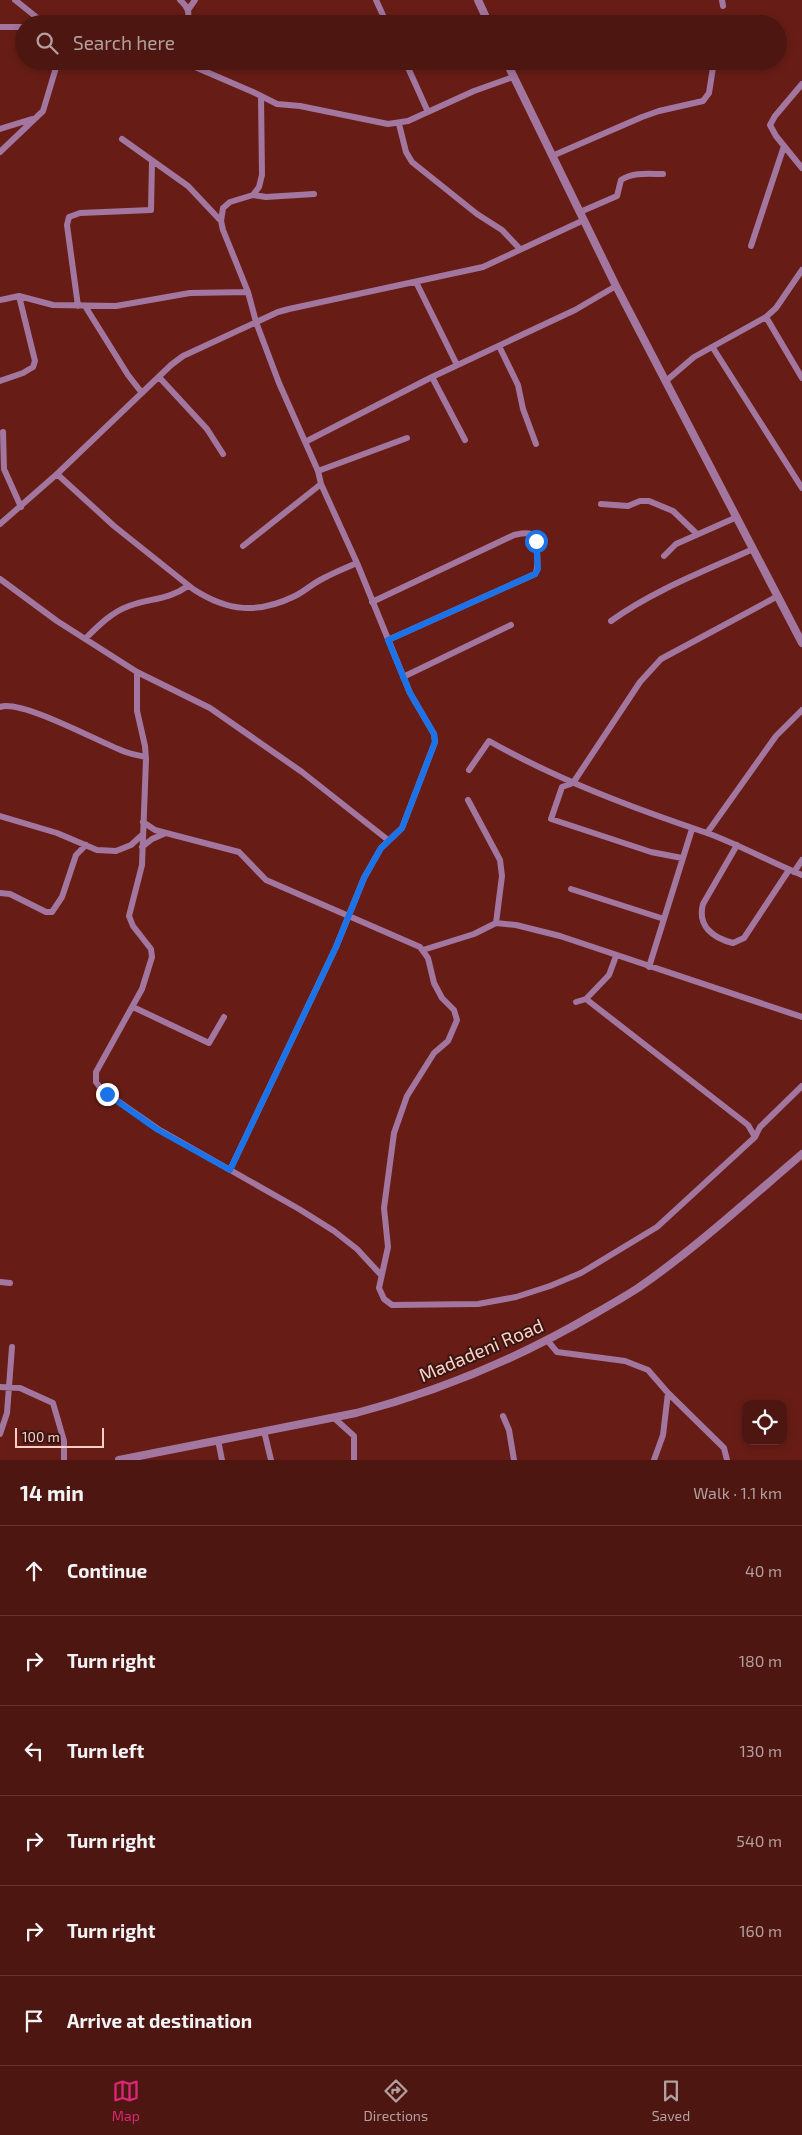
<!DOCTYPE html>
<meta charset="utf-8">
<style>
:root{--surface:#4d1610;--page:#541f19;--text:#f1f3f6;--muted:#b39f9f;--line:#643530;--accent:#db2777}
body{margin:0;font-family:"Exo 2",sans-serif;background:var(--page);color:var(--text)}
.controls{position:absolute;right:15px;bottom:15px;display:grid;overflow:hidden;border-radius:10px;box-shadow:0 2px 8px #0003}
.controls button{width:45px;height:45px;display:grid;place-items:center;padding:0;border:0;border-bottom:1px solid var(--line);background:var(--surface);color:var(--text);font:25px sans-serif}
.scale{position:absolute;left:15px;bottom:12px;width:89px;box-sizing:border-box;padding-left:5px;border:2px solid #fccec6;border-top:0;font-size:14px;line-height:18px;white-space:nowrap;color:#fccec6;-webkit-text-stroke:4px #371612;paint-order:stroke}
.stop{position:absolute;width:15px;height:15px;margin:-11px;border:4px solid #1a73e8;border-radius:50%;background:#fff}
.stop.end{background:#1a73e8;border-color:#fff;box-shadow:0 1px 5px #0008}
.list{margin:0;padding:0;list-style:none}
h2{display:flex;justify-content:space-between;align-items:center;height:65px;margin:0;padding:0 20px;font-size:21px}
h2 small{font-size:16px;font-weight:400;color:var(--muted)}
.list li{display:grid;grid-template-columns:32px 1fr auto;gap:15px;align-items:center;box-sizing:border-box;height:90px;padding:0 20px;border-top:1px solid var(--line)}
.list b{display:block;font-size:19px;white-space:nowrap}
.list em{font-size:16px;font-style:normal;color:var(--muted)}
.icon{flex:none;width:28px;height:28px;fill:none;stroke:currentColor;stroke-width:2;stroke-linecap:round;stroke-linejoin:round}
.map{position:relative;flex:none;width:802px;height:1460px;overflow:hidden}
.search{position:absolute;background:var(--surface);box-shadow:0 2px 8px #0003;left:15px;right:15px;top:15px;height:55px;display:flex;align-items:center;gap:12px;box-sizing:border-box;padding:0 18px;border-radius:28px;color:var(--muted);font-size:19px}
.sheet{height:605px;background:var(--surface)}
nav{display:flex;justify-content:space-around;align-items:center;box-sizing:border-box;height:70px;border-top:1px solid var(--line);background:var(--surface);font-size:14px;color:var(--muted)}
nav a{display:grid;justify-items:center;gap:2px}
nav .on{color:var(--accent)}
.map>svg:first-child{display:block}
</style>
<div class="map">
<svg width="802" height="1460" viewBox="0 0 802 1460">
<rect width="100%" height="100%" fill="#671d16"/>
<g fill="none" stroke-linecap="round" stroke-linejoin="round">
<path stroke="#a2769f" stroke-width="6" d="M 15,0 L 45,24
M 180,0 C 188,7 192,15 184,24
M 376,0 L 387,24
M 722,0 L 723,6
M 188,10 L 195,0
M 0,27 L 24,27
M 181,61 L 253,92 L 277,104 L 300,106 L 388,124 L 408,121 L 474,91 L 513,77
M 405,61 L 428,112
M 802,84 L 775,116 L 770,125 L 776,136 L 802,168
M 399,124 L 406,152 L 412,162 L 477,214 L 502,230 L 520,249
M 0,129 L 32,119
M 122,139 L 188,186 L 221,221
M 0,152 L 43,111 L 58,61
M 552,156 L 642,117 L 659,111 L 703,101 L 709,93 L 714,61
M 253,195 L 266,197 L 314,194
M 580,212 L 617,196 L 621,180 C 634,172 648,174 663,174
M 751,246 L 784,146
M 416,282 L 457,365
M 0,300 L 19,296 L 53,305 L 116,306 L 190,293 L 248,292
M 78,306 L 67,225 L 69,217 L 80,213 L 151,210 L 152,161
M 85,306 L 128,375 L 142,393
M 766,317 L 802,378
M 499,346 L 518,385 L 523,409 L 536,444
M 713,348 L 802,488
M 159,377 L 207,429 L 223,454
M 432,377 L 465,440
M 0,381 L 23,373 L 33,367 L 35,361 L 19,296
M 666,381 L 694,357 L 766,317 L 776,308 L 802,270
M 3,432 L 4,469 L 21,507
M 305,442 L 432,377 L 575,310 L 616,286
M 318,471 L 407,438
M 57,474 L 114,526 L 193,589 C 228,612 258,614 295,596 C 305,591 312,584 322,579 C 333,573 345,568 357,563
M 601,504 L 628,506 L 640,501 L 649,501 L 673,511 L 697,534
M 0,524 L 57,474 L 171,365 L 183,356 L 278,312 L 289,309 L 483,267 L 584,220
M 243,546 L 321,484
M 664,556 L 676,544 L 737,517
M 0,579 L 57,621 L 137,672 L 210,708 L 302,772 L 388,840
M 372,602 L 514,535 C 519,534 525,532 531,534 C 538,538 539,568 535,574 L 388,640
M 611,621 C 654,590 705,571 753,549
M 86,638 C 99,625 112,612 129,606 C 151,598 168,600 188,586
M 137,672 L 137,711 L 145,746 L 146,759 L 142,865 L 129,916 L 133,926 L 151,949 L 152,957 L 142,989 L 96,1072 L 96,1082 L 102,1090 L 158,1129 L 299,1209 L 334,1231 L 357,1249 L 381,1275
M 403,677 L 511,625
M 0,707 C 21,699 99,742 123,751 C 130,754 138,755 145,757
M 469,770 L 489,741 C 558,780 633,808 707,833 C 740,845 770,862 802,875
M 0,816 L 57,833 L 97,850 L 116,851 L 131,845 L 142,835
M 143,822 L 155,830 L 166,833 L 239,852 L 266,880 L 420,947 L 428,958 L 434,983 L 442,998 L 454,1010 L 457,1020 L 448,1041 L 434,1053 L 407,1096 L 394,1133 L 384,1208 L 388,1247 L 379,1288 L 384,1299 L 392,1305 L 478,1304 L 516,1297 L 550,1286 L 581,1273 L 657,1227 L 755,1137 L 760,1127 L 802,1086
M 707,833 L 776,736 L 802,710
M 737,845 L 703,904 C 697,926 713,938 733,943 L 744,938 L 789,870
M 142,847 L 152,839 L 166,833
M 682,858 L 651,852 L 551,819 L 562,787 L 573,783 L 640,682 L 661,659 L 778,596
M 794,872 L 802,860
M 571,889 L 664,919
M 0,893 L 10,894 L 46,912 L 52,912 L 62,897 L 76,855 L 86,845
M 496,923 L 516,925 L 560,936 L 802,1017
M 423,950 L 474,934 L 496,923 L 502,876 L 500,860 L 468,800
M 649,967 L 692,829
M 586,999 L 609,975 L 616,956
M 576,1002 L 586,999 L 748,1125 L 755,1137
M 133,1007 L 209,1043 L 224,1017
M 230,1170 L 336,947 L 364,878 L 381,848 L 402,828 L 435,742 L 434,734 L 410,693 L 357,563 L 321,484 L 318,471 L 279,383 L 256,322 L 248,292 L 223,230 L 221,221 L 223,208 L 230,202 L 253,195 L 259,187 L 262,175 L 261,96
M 0,1282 L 10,1283
M 547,1340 L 557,1352 L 625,1361 L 648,1370 L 668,1393 L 663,1435 L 654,1460
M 0,1387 L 20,1388 L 53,1403 L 64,1441 L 64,1460
M 668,1393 L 724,1448 L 727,1460
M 503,1416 L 509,1430 L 514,1460
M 333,1417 L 354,1436 L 354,1460
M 264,1431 L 271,1460
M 0,1434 L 7,1413 L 12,1347
M 218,1440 L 222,1460"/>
<path stroke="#a2769f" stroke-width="8" d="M 478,0 L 489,24
M 506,61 L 616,286 L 802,643
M 119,1460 L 356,1413 C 440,1391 521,1357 596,1313 C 610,1305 624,1297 638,1288 C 696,1248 748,1200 802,1154"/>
</g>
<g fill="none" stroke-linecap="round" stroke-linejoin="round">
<path stroke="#1a73e8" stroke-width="6" d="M 107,1094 L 158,1130 L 230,1170 L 336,947 L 364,878 L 381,848 L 402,828 L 435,742 L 434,734 L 410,693 L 388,640 L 535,574 L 538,569 L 536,541"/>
</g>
<g text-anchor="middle" stroke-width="4" stroke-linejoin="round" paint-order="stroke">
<g font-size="19" fill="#fccec6" stroke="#371612">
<text transform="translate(481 1350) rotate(-23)" y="7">Madadeni Road</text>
</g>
</g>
</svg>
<div class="controls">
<button><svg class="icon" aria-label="locate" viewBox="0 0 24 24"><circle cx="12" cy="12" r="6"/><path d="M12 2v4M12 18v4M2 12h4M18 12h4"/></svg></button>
</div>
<div class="scale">100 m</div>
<div class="stop" style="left:536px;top:541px"></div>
<div class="stop end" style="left:107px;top:1094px"></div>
<div class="search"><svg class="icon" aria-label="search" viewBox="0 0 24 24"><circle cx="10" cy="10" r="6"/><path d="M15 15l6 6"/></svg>Search here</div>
</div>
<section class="sheet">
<h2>14 min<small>Walk · 1.1 km</small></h2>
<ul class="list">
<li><svg class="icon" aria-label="ahead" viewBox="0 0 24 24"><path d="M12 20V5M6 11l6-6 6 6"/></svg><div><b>Continue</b></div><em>40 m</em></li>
<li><svg class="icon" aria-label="right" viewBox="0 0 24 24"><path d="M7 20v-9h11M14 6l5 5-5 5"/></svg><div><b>Turn right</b></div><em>180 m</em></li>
<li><svg class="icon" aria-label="left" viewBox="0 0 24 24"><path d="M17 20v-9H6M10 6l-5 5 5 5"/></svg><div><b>Turn left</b></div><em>130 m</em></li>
<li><svg class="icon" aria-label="right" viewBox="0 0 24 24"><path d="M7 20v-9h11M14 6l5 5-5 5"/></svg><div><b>Turn right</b></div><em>540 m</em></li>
<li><svg class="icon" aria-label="right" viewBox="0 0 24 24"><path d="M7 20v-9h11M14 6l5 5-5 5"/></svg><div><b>Turn right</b></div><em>160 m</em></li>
<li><svg class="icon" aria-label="arrive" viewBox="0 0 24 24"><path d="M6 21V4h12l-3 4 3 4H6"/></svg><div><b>Arrive at destination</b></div></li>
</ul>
</section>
<nav>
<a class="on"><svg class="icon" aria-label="map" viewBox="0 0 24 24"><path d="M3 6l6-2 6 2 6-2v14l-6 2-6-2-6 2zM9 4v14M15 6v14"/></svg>Map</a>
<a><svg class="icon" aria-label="directions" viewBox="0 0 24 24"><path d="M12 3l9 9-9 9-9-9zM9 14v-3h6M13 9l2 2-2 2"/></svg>Directions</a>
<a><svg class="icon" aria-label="saved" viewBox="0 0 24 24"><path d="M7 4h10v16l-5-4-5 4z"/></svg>Saved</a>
</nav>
